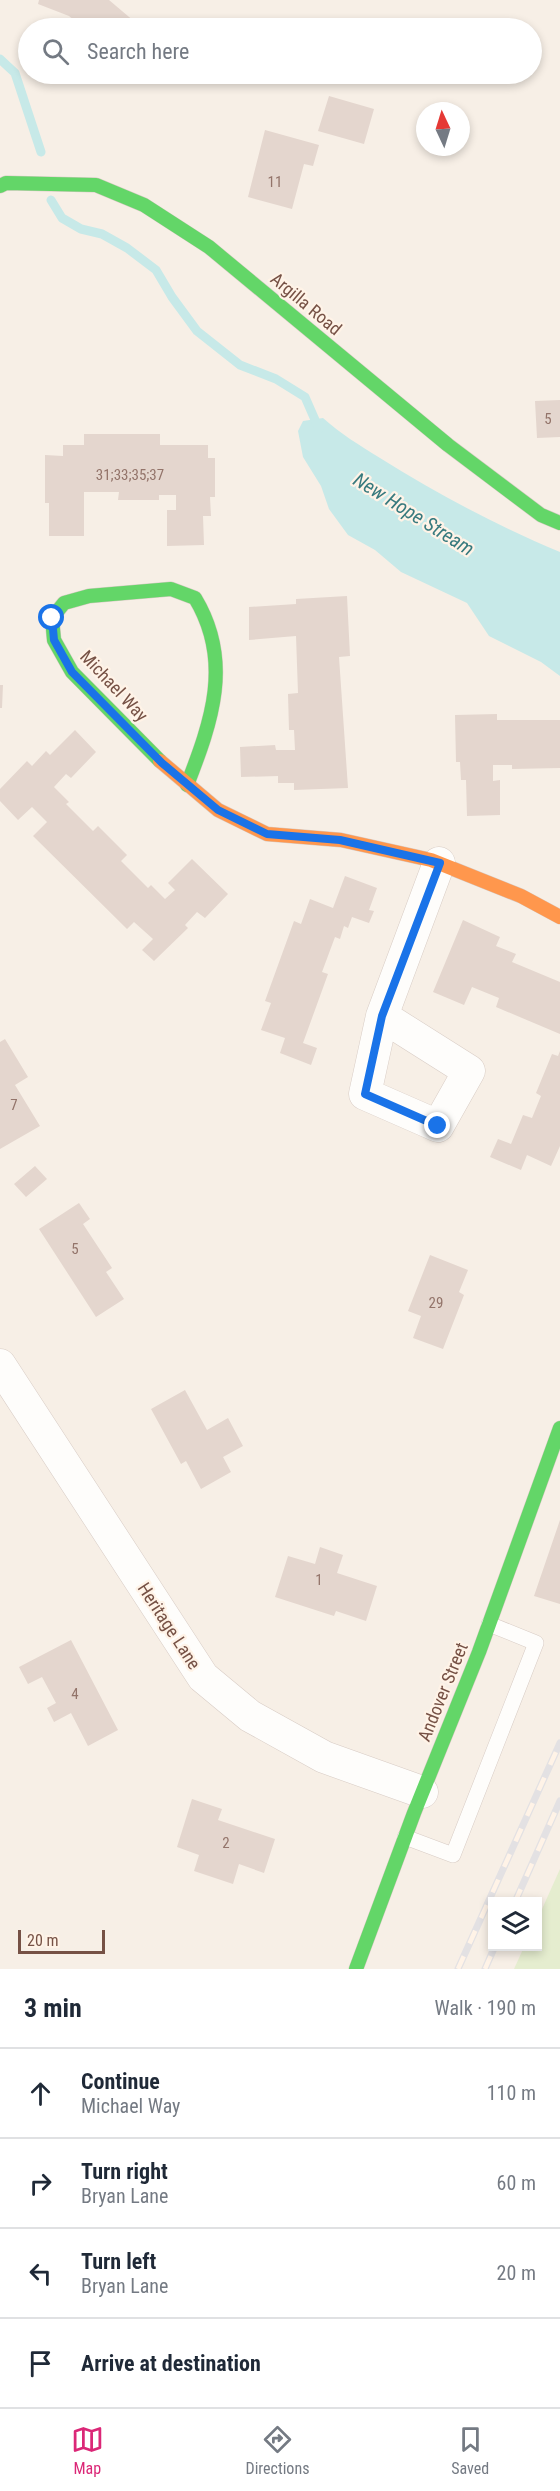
<!DOCTYPE html>
<meta charset="utf-8">
<style>
:root{--surface:#fff;--page:#f6f6f7;--text:#1f2937;--muted:#747a83;--line:#e0e1e3;--accent:#db2777}
body{margin:0;font-family:"Roboto Condensed",sans-serif;background:var(--page);color:var(--text)}
.controls{position:absolute;right:18px;bottom:18px;display:grid;overflow:hidden;border-radius:0px;box-shadow:0 3px 9px #0003}
.controls button{width:54px;height:54px;display:grid;place-items:center;padding:0;border:0;border-bottom:2px solid var(--line);background:var(--surface);color:var(--text);font:30px sans-serif}
.compass{position:absolute;left:416px;top:102px;width:54px;height:54px;border-radius:50%;background:var(--surface);box-shadow:0 3px 9px #0003;rotate:356deg}
.scale{position:absolute;left:18px;bottom:15px;width:87px;box-sizing:border-box;padding-left:6px;border:3px solid #765145;border-top:0;font-size:16px;line-height:21px;white-space:nowrap;color:#765145;-webkit-text-stroke:4px #fff3e7;paint-order:stroke}
.stop{position:absolute;width:18px;height:18px;margin:-14px;border:4px solid #1a73e8;border-radius:50%;background:#fff}
.stop.end{background:#1a73e8;border-color:#fff;box-shadow:0 2px 6px #0008}
.list{margin:0;padding:0;list-style:none}
h2{display:flex;justify-content:space-between;align-items:center;height:78px;margin:0;padding:0 24px;font-size:26px}
h2 small{font-size:20px;font-weight:400;color:var(--muted)}
.list li{display:grid;grid-template-columns:39px 1fr auto;gap:18px;align-items:center;box-sizing:border-box;height:90px;padding:0 24px;border-top:2px solid var(--line)}
.list b{display:block;font-size:22px;white-space:nowrap}
.list p{margin:0;font-size:20px;white-space:nowrap;color:var(--muted)}
.list em{font-size:20px;font-style:normal;color:var(--muted)}
.icon{flex:none;width:33px;height:33px;fill:none;stroke:currentColor;stroke-width:2;stroke-linecap:round;stroke-linejoin:round}
.map{position:relative;flex:none;width:560px;height:1969px;overflow:hidden}
.search{position:absolute;background:var(--surface);box-shadow:0 3px 9px #0003;left:18px;right:18px;top:18px;height:66px;display:flex;align-items:center;gap:15px;box-sizing:border-box;padding:0 21px;border-radius:33px;color:var(--muted);font-size:22px}
.sheet{height:438px;background:var(--surface)}
nav{display:flex;justify-content:space-around;align-items:center;box-sizing:border-box;height:84px;border-top:2px solid var(--line);background:var(--surface);font-size:16px;color:var(--muted)}
nav a{display:grid;justify-items:center;gap:3px}
nav .on{color:var(--accent)}
.map>svg:first-child{display:block}
</style>
<div class="map">
<svg width="560" height="1969" viewBox="0 0 560 1969">
<rect width="100%" height="100%" fill="#f7efe6"/>
<path fill="#e5edcf" d="M 560,1869 L 560,1969 L 514,1969 L 524,1947 L 538,1946 L 538,1918 Z"/>
<path fill="#c7e9e8" d="M 323,418 C 341,434 359,445 380,458 C 438,494 497,526 560,552 L 560,676 L 541,662 L 489,636 L 467,603 L 401,572 L 375,550 L 348,535 L 329,509 L 321,486 L 303,457 L 298,431 L 303,421 Z"/>
<g fill="none" stroke-linecap="round" stroke-linejoin="round">
<path stroke="#c7e9e8" stroke-width="9" d="M 0,59 L 15,73 L 41,152
M 51,200 L 62,218 L 81,229 L 102,234 L 127,248 L 156,270 L 172,297 L 197,331 L 240,365 L 276,379 L 305,397 L 319,429"/>
</g>
<path fill="#e4d6ce" d="M 39,0 L 109,0 L 135,22 L 129,28 L 84,28 L 69,16 L 38,4 Z
M 329,96 L 374,109 L 364,144 L 318,131 Z
M 265,130 L 319,145 L 313,166 L 304,164 L 292,209 L 248,197 Z
M 560,400 L 560,437 L 537,438 L 535,401 Z
M 84,434 L 160,434 L 160,445 L 208,445 L 208,458 L 215,458 L 215,497 L 210,497 L 211,516 L 203,516 L 204,545 L 167,546 L 167,510 L 176,510 L 176,495 L 159,495 L 159,500 L 118,500 L 119,492 L 84,492 L 84,536 L 49,536 L 49,503 L 45,503 L 45,455 L 63,456 L 63,445 L 84,445 Z
M 347,596 L 350,656 L 339,657 L 348,788 L 294,790 L 294,783 L 278,783 L 278,776 L 241,777 L 240,747 L 275,745 L 276,750 L 295,750 L 294,730 L 289,730 L 288,694 L 298,693 L 296,636 L 249,640 L 249,607 L 296,604 L 296,599 Z
M 0,685 L 3,685 L 2,708 L 0,708 Z
M 497,714 L 497,720 L 560,720 L 560,768 L 512,769 L 512,765 L 493,765 L 493,781 L 500,780 L 500,815 L 467,816 L 466,780 L 461,780 L 460,762 L 456,762 L 455,715 Z
M 75,730 L 96,752 L 71,778 L 66,774 L 54,787 L 69,802 L 66,804 L 93,831 L 98,826 L 127,855 L 121,861 L 148,888 L 151,885 L 165,899 L 175,890 L 168,883 L 192,859 L 228,894 L 205,918 L 197,912 L 185,925 L 188,928 L 154,961 L 142,950 L 153,939 L 134,922 L 127,929 L 33,836 L 47,822 L 32,807 L 18,820 L 0,801 L 0,789 L 27,761 L 32,766 L 46,751 L 50,755 Z
M 345,876 L 377,888 L 369,910 L 374,911 L 369,923 L 352,917 L 348,928 L 344,926 L 340,939 L 335,937 L 322,972 L 328,974 L 303,1043 L 317,1048 L 311,1065 L 280,1053 L 285,1038 L 261,1030 L 271,1003 L 265,1001 L 294,921 L 301,924 L 310,899 L 333,908 Z
M 463,920 L 500,937 L 496,946 L 516,954 L 512,962 L 560,982 L 560,1034 L 496,1007 L 499,998 L 472,987 L 464,1005 L 433,992 Z
M 5,1039 L 28,1077 L 15,1085 L 40,1126 L 0,1149 L 0,1042 Z
M 560,1051 L 560,1146 L 551,1166 L 527,1155 L 521,1170 L 490,1157 L 498,1139 L 511,1144 L 523,1115 L 532,1118 L 541,1096 L 536,1093 L 552,1054 L 558,1056 Z
M 35,1166 L 47,1179 L 26,1197 L 14,1184 Z
M 79,1203 L 90,1219 L 83,1224 L 112,1268 L 106,1272 L 124,1299 L 96,1317 L 39,1229 Z
M 430,1255 L 468,1270 L 459,1292 L 464,1295 L 443,1349 L 413,1338 L 421,1316 L 408,1311 Z
M 185,1390 L 207,1430 L 228,1418 L 243,1446 L 223,1457 L 231,1472 L 201,1489 L 186,1461 L 181,1464 L 151,1409 Z
M 560,1520 L 560,1604 L 534,1596 Z
M 320,1547 L 343,1555 L 337,1573 L 377,1586 L 366,1621 L 336,1611 L 334,1616 L 275,1597 L 288,1556 L 315,1564 Z
M 71,1640 L 118,1730 L 88,1746 L 71,1713 L 54,1722 L 47,1708 L 56,1703 L 42,1677 L 28,1684 L 19,1667 Z
M 192,1799 L 222,1809 L 218,1820 L 275,1839 L 264,1873 L 239,1864 L 233,1884 L 194,1871 L 199,1855 L 177,1847 Z"/>
<g fill="none" stroke-linecap="round" stroke-linejoin="round">
<g stroke="#d8ccc5" stroke-width="16">
<path id="lane" d="M 405,1837 L 453,1855 L 536,1643 L 489,1624"/>
</g>
<g stroke="#d8ccc5" stroke-width="33">
<path id="street" d="M 382,1016 L 469,1071 L 438,1126 L 365,1094 L 382,1016 L 439,863
M 0,1365 L 203,1677 L 250,1716 L 324,1757 L 422,1792"/>
</g>
<g stroke="#d7cac3" stroke-width="15">
<path id="fast" d="M 0,186 L 6,183 L 96,185 L 144,205 L 209,247 L 448,445 L 541,515 L 560,523
M 160,761 L 72,672 L 54,640 L 52,618 L 64,603 L 89,596 L 171,589 L 195,598 C 233,661 212,721 187,785
M 356,1969 L 414,1813 L 479,1652 L 560,1428"/>
</g>
<g stroke="#d7cac3" stroke-width="15">
<path id="slow" d="M 160,761 L 218,810 L 267,834 L 341,840 L 431,860 L 521,896 L 560,917"/>
</g>
<use href="#lane" stroke="#fefdfb" stroke-width="15"/>
<use href="#street" stroke="#fefdfb" stroke-width="32"/>
<use href="#fast" stroke="#63d668" stroke-width="14"/>
<use href="#slow" stroke="#ff974d" stroke-width="14"/>
<g stroke="#e3e1e3" stroke-width="7">
<path id="rail" d="M 515,1902 L 560,1801
M 458,1969 L 560,1743
M 485,1969 L 495,1946"/>
</g>
<use href="#rail" stroke="#fff3e7" stroke-width="4.5" stroke-dasharray="14" stroke-linecap="butt"/>
</g>
<g fill="none" stroke-linecap="round" stroke-linejoin="round">
<path stroke="#1a73e8" stroke-width="8" d="M 52,618 L 54,640 L 72,672 L 162,763 L 218,810 L 267,834 L 340,840 L 440,863 L 382,1016 L 365,1094 L 438,1126"/>
</g>
<g text-anchor="middle" stroke-width="4.5" stroke-linejoin="round" paint-order="stroke">
<g font-size="15" fill="#93746a">
<text x="275" y="187">11</text>
<text x="548" y="424">5</text>
<text x="130" y="480">31;33;35;37</text>
<text x="14" y="1110">7</text>
<text x="75" y="1254">5</text>
<text x="436" y="1308">29</text>
<text x="319" y="1585">1</text>
<text x="75" y="1699">4</text>
<text x="226" y="1848">2</text>
</g>
<g font-size="18" fill="#765145" stroke="#fff3e7">
<text transform="translate(306 304) rotate(40)" y="6">Argilla Road</text>
<text transform="translate(114 686) rotate(47)" y="6">Michael Way</text>
<text transform="translate(169 1626) rotate(57)" y="6">Heritage Lane</text>
<text transform="translate(443 1692) rotate(-68)" y="6">Andover Street</text>
</g>
<g font-size="20" font-style="italic" fill="#387a7e" stroke="#fff3e7">
<text transform="translate(414 514) rotate(32)" y="7">New Hope Stream</text>
</g>
</g>
</svg>
<div class="controls">
<button><svg class="icon" aria-label="layers" viewBox="0 0 24 24"><path d="M12 4l9 5-9 5-9-5zM3 14l9 5 9-5"/></svg></button>
</div>
<svg class="compass" viewBox="-18 -18 36 36"><path d="M0-13l5 13h-10z" fill="#e53935"/><path d="M0 13l5-13h-10z" fill="#747a83"/></svg>
<div class="scale">20 m</div>
<div class="stop" style="left:52px;top:618px"></div>
<div class="stop end" style="left:438px;top:1126px"></div>
<div class="search"><svg class="icon" aria-label="search" viewBox="0 0 24 24"><circle cx="10" cy="10" r="6"/><path d="M15 15l6 6"/></svg>Search here</div>
</div>
<section class="sheet">
<h2>3 min<small>Walk · 190 m</small></h2>
<ul class="list">
<li><svg class="icon" aria-label="ahead" viewBox="0 0 24 24"><path d="M12 20V5M6 11l6-6 6 6"/></svg><div><b>Continue</b><p>Michael Way</p></div><em>110 m</em></li>
<li><svg class="icon" aria-label="right" viewBox="0 0 24 24"><path d="M7 20v-9h11M14 6l5 5-5 5"/></svg><div><b>Turn right</b><p>Bryan Lane</p></div><em>60 m</em></li>
<li><svg class="icon" aria-label="left" viewBox="0 0 24 24"><path d="M17 20v-9H6M10 6l-5 5 5 5"/></svg><div><b>Turn left</b><p>Bryan Lane</p></div><em>20 m</em></li>
<li><svg class="icon" aria-label="arrive" viewBox="0 0 24 24"><path d="M6 21V4h12l-3 4 3 4H6"/></svg><div><b>Arrive at destination</b></div></li>
</ul>
</section>
<nav>
<a class="on"><svg class="icon" aria-label="map" viewBox="0 0 24 24"><path d="M3 6l6-2 6 2 6-2v14l-6 2-6-2-6 2zM9 4v14M15 6v14"/></svg>Map</a>
<a><svg class="icon" aria-label="directions" viewBox="0 0 24 24"><path d="M12 3l9 9-9 9-9-9zM9 14v-3h6M13 9l2 2-2 2"/></svg>Directions</a>
<a><svg class="icon" aria-label="saved" viewBox="0 0 24 24"><path d="M7 4h10v16l-5-4-5 4z"/></svg>Saved</a>
</nav>
